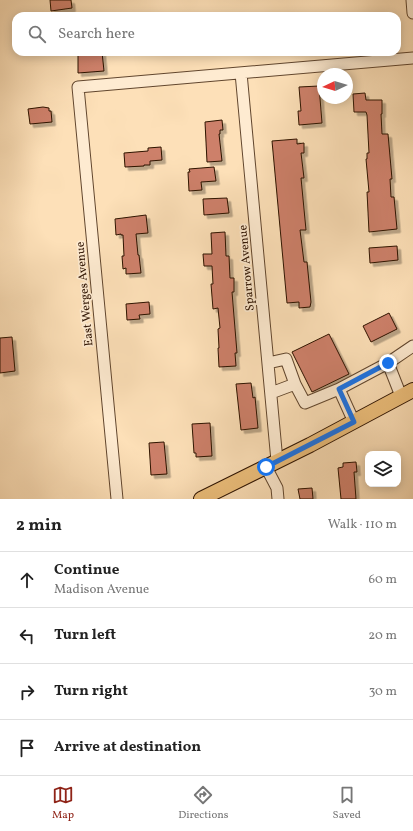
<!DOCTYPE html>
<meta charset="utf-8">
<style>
:root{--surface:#fff;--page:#f2f2f2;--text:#222;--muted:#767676;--line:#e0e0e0;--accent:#8f2418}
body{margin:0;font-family:Vollkorn,serif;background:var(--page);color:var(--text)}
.controls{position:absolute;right:12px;bottom:12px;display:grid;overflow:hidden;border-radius:8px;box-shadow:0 2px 10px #0003}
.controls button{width:36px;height:36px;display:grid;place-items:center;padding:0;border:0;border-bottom:1px solid var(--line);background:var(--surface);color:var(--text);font:20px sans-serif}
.compass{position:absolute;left:317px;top:68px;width:36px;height:36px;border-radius:50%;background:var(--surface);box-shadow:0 2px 10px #0003;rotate:266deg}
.stop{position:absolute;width:12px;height:12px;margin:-9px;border:3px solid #1a73e8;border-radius:50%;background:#fff}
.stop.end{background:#1a73e8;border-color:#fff;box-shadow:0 1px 4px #0008}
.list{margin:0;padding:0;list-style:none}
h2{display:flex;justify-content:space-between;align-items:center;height:52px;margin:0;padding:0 16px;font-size:17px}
h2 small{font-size:13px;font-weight:400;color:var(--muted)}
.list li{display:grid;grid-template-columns:26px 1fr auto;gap:12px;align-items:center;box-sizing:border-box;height:56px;padding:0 16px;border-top:1px solid var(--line)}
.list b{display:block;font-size:15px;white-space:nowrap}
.list p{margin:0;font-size:13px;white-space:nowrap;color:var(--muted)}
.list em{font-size:13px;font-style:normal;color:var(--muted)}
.icon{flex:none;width:22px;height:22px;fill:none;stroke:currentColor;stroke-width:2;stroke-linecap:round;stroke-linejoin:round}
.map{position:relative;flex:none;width:413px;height:499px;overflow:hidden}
.search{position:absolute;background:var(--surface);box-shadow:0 2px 10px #0003;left:12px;right:12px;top:12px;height:44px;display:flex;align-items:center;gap:10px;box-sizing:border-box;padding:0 14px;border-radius:12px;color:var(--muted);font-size:15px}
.sheet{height:276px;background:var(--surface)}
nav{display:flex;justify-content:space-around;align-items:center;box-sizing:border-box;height:56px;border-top:1px solid var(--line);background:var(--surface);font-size:11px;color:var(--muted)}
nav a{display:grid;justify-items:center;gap:2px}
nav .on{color:var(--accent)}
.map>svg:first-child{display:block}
</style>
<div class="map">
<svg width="413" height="499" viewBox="0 0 413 499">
<defs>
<filter id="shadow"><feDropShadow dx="3.5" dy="3.5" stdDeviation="0" flood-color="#0004"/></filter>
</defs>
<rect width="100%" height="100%" fill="#fde0b8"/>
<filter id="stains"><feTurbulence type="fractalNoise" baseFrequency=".005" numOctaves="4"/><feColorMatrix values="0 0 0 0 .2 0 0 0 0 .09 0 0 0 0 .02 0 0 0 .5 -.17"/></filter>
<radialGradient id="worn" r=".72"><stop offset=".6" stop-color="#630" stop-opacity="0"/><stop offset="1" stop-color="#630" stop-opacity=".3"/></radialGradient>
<path fill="#cd806a" stroke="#2d1200" filter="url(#shadow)" d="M 50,0 L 71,0 L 72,8 L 51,11 Z
M 102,52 L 104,71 L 78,73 L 78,54 Z
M 319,86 L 322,123 L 299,125 L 298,111 L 301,111 L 299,87 Z
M 365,93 L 366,100 L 382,100 L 382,114 L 381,114 L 382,134 L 388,134 L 392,179 L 390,179 L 391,197 L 394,197 L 397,229 L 369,232 L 367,192 L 369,192 L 366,159 L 367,159 L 367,153 L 369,153 L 367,115 L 366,112 L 354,112 L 353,94 Z
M 43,107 L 49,108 L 49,111 L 51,111 L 52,122 L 30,124 L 28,109 Z
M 222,120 L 223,130 L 220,130 L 220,134 L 219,134 L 222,161 L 207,162 L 205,122 Z
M 297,139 L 297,144 L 304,143 L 304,153 L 301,153 L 304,178 L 301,178 L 306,230 L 300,230 L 304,262 L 307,262 L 311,302 L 310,307 L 299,308 L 299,302 L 287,303 L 272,141 Z
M 161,147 L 162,160 L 150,161 L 150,165 L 144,165 L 144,166 L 125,167 L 124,153 L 148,151 L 148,148 Z
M 214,167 L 216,181 L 201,182 L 202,190 L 189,191 L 188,172 L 190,172 L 189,169 Z
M 227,198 L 229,213 L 204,215 L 203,199 Z
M 146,215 L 148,233 L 136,234 L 138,255 L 139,255 L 141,273 L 126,274 L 126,268 L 123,269 L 122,256 L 124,256 L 123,235 L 121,235 L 121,234 L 116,235 L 115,219 Z
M 225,232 L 226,256 L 229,256 L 230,278 L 234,278 L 234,292 L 232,292 L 237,353 L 235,353 L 236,366 L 219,367 L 218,348 L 219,348 L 218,329 L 220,328 L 218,308 L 213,309 L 211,284 L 213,284 L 212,266 L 204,266 L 203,254 L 212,254 L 211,233 Z
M 397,246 L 398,260 L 370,263 L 369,248 Z
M 149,302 L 150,314 L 139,315 L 140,319 L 127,320 L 126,304 Z
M 389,313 L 397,329 L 371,342 L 363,326 Z
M 329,334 L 349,374 L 312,392 L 292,352 Z
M 12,337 L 15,371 L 0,373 L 0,338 Z
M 251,383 L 253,398 L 255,397 L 258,428 L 241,430 L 236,384 Z
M 210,423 L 212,456 L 196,457 L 196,453 L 194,453 L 192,424 Z
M 164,442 L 167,474 L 151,475 L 149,443 Z
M 356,462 L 357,472 L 354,472 L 356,499 L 341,499 L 338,468 L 343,467 L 343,463 Z
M 312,488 L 313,499 L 300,499 L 298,489 Z"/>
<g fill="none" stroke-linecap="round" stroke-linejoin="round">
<g stroke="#61462e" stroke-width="13">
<path id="minor" d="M 412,0 L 413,13
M 241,73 L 277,461
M 268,363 L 286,359 L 295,384
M 388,363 L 413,346
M 339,389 L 388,363 L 401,396
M 271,393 L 295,384 L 305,403 L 339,389 L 354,422
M 266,467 L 277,488 L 278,499
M 117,499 L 78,87 L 413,58"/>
</g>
<g stroke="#2d1200" stroke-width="16">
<path id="major" d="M 201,499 L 310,445 L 413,390"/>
</g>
<use href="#minor" stroke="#feebd1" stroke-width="11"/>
<use href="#major" stroke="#eec07c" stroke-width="14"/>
</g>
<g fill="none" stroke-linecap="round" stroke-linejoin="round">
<path stroke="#1a73e8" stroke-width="5" d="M 266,467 L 354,422 L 339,389 L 388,363"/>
</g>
<g text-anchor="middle" stroke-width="3.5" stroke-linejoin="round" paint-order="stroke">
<g font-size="12" fill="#2d1200" stroke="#feebd1">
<text transform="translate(246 268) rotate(-95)" y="4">Sparrow Avenue</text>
<text transform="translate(84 294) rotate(-95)" y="4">East Werges Avenue</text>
</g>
</g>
<rect width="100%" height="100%" filter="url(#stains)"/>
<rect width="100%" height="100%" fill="url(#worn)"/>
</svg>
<div class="controls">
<button><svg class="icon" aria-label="layers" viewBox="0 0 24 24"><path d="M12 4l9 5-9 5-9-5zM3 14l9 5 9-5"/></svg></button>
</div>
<svg class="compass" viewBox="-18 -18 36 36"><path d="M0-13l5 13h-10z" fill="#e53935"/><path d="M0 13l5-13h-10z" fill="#767676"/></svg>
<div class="stop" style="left:266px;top:467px"></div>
<div class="stop end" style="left:388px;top:363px"></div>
<div class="search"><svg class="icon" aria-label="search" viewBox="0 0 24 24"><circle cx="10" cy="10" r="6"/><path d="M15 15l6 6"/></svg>Search here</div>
</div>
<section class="sheet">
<h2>2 min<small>Walk · 110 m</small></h2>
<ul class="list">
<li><svg class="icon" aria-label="ahead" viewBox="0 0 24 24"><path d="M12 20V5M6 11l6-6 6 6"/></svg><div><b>Continue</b><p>Madison Avenue</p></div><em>60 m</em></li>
<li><svg class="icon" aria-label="left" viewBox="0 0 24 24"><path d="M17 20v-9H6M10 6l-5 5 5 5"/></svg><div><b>Turn left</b></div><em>20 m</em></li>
<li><svg class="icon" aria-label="right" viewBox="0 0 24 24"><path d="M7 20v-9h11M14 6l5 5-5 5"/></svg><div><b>Turn right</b></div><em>30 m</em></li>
<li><svg class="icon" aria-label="arrive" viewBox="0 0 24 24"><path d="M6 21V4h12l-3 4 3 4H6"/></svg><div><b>Arrive at destination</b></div></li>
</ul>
</section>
<nav>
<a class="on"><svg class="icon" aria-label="map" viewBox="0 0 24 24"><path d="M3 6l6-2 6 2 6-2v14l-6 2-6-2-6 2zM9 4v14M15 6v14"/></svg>Map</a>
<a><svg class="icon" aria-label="directions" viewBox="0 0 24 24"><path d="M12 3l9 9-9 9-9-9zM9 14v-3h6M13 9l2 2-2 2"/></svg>Directions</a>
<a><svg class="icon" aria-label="saved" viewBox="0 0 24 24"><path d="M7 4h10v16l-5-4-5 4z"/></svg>Saved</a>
</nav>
